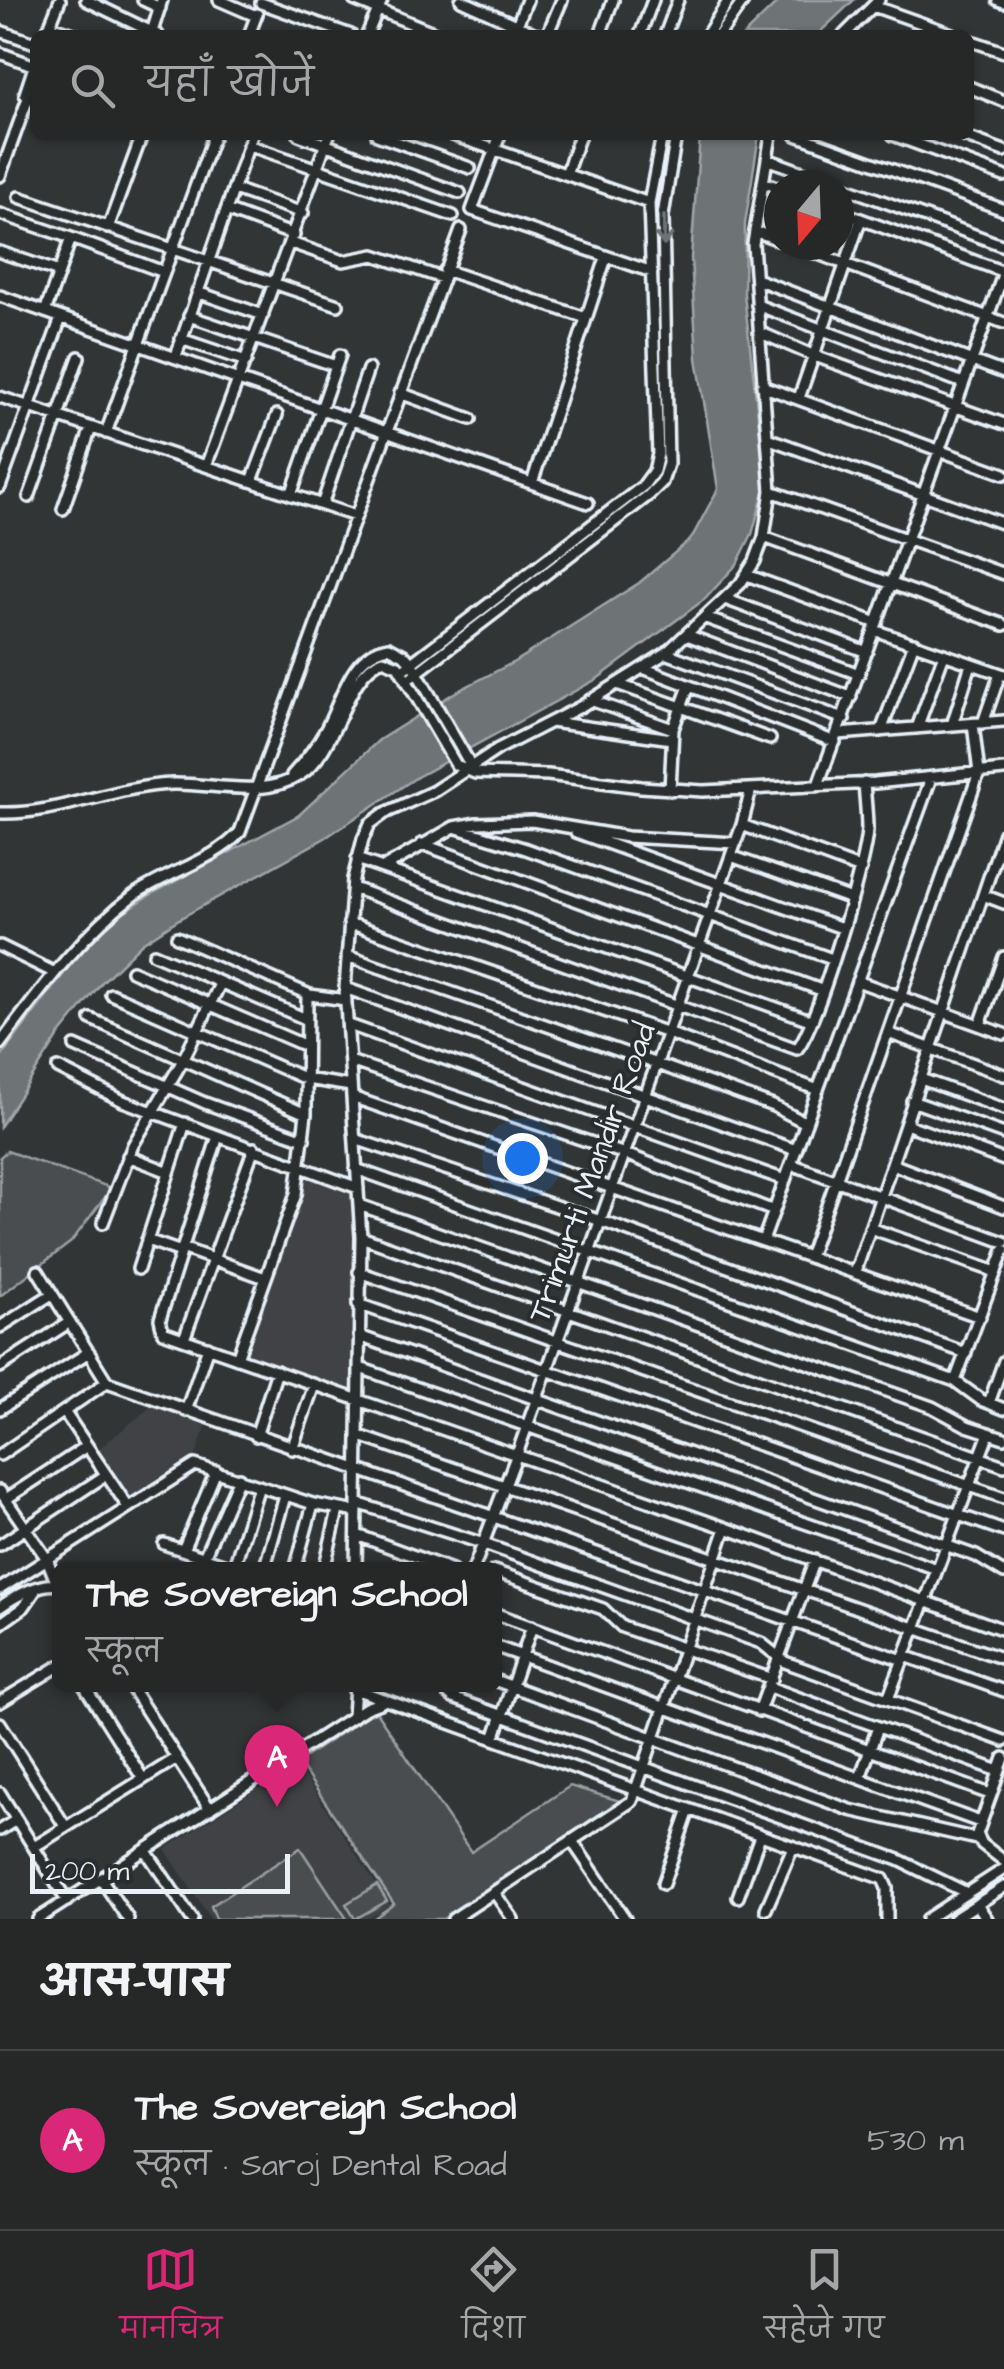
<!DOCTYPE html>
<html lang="hi">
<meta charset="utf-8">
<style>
:root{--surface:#262828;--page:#2e3030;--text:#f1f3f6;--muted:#a4a6a8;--line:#424445;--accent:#db2777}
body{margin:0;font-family:"Architects Daughter","Playpen Sans Deva",sans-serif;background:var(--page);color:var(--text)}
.compass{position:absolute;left:764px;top:170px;width:90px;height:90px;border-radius:50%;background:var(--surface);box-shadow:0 2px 8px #0004;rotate:199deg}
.scale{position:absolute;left:30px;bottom:25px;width:260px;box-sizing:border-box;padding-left:10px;border:5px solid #e8f1f8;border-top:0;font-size:28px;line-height:35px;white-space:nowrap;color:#e8f1f8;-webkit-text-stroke:8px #2a2d2e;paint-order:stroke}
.you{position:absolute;left:522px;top:1158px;width:35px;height:35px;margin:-25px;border:8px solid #fff;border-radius:50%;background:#1a73e8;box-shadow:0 0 0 15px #1a73e833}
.badge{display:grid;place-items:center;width:65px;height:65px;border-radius:50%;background:var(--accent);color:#fff;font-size:32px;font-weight:700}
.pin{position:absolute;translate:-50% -82px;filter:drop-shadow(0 2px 5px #0008)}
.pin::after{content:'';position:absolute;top:52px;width:35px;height:30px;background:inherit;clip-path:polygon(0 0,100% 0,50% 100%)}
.popup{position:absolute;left:52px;top:1562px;width:450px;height:130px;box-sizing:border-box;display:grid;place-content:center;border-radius:15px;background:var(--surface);filter:drop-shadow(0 2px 8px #0005);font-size:32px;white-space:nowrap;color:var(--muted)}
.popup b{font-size:38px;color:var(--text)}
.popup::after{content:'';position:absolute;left:50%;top:100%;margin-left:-20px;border:20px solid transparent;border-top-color:var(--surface)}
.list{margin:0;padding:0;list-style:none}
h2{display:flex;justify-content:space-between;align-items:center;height:130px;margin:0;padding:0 40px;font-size:42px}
h2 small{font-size:32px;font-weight:400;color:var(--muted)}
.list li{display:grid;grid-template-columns:65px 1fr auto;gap:30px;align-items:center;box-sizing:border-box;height:180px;padding:0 40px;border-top:2px solid var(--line)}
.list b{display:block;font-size:38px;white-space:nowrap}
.list p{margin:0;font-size:32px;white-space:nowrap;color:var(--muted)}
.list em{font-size:32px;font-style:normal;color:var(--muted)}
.icon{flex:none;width:55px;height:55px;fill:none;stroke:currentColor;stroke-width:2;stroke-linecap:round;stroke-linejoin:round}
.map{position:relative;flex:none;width:1004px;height:1919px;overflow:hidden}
.search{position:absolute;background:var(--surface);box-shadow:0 2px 8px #0004;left:30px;right:30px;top:30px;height:110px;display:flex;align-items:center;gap:25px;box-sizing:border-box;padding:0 35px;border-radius:15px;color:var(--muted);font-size:38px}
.sheet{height:310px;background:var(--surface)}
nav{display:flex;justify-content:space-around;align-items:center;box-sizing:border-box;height:140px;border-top:2px solid var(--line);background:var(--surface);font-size:28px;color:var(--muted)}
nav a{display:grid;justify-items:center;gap:5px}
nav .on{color:var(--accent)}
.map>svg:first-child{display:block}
</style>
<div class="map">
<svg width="1004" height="1919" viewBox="0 0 1004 1919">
<rect width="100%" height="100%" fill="#323536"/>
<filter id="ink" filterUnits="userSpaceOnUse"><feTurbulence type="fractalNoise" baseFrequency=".01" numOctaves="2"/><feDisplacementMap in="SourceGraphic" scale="20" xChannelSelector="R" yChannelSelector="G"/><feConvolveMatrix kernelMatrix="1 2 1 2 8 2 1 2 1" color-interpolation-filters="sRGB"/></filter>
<g filter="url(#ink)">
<path fill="#3f4244" d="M 305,1174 L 355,1195 L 351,1390 L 239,1353 Z
M 153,1405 L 206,1426 L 193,1464 L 131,1504 L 96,1451 Z
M 296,1764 L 390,1905 L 367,1919 L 211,1919 L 165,1849 Z"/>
<path fill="#494d4f" stroke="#989fa4" stroke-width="2.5" d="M 7,1151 L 112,1188 L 71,1242 L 0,1296 L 0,1157 Z
M 375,1710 L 471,1852 L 570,1786 L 620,1801 L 443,1919 L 373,1919 L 394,1904 L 298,1762 Z
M 300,1848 L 347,1919 L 216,1919 L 211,1906 Z
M 377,1885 L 387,1901 L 355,1919 L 346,1904 Z"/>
<path fill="#6e7376" stroke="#9fa5aa" stroke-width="2.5" d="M 780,0 L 854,0 L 817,35 L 744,35 Z
M 700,135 L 759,135 L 745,224 L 744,294 L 766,485 L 752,534 L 737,564 L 705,599 L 597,679 L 417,777 L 325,838 L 179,919 L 142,943 L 103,981 L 58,1037 L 0,1127 L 0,1058 L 81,951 L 113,919 L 150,895 L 299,815 L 379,740 L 454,693 L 514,662 L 639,583 L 691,539 L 718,489 L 697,358 L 691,258 Z"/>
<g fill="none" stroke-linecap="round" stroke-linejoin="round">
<g stroke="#e8f1f8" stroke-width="16">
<path id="minor" d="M 86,0 L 158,35
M 143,0 L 160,8
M 219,0 L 256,16
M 354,0 L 440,35
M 461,0 L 538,35
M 998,0 L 1004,2
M 261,3 L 351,35
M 873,6 L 955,35
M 50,26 L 77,35
M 0,31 L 35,43
M 46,35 L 60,0
M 151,35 L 162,0
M 249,35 L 257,14
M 367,35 L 382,0
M 513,35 L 527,0
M 547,35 L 562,0
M 600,35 L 613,0
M 640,35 L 653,0
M 665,35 L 678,0
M 707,35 L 729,0
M 719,35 L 744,0
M 844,35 L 879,0
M 969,40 L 1004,52
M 0,53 L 35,66
M 35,64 L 25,94 L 35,100
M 969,87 L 1004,101
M 299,135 L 460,193
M 377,135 L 470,168
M 452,135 L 649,203
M 500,135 L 472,210 L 652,272
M 796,135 L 1004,210
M 893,135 L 1004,176
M 961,135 L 1004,151
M 248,145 L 453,216
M 767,159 L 838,185
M 566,174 L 580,135
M 0,176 L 28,98
M 763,182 L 779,188
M 839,185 L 1004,246
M 234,189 L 303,213
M 19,197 L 338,305
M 226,210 L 294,235
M 839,211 L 1004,272
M 0,214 L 71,238
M 108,228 L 142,135
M 755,231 L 779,240
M 291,243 L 343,261 L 374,255 L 442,278
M 794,245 L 1004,323
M 0,252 L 59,272
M 445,270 L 586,318
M 756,279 L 1004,373
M 197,292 L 263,315
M 0,296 L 588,503
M 757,305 L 963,383
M 45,312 L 71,238 L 164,272
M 189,316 L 336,366
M 759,332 L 812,355 L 1004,424
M 181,339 L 246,361
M 176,356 L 252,135
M 762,386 L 1004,474
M 400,393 L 471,419
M 0,397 L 355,516
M 799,398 L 861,219
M 106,433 L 214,135
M 767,438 L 1004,524
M 206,466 L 329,135
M 252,481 L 277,415
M 532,483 L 606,258
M 0,487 L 61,318
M 771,491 L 1004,574
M 291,495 L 340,355
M 29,497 L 79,357
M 322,505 L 368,369
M 63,509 L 91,428
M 764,537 L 1004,625
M 747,575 L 877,623
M 725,599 L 867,652
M 706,618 L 859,674
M 874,630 L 1004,675
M 687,635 L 851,697
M 666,653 L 844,719
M 643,668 L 835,742
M 401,671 L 643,486 L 654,471 L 658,454 L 649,203 L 662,135
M 406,681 L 649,495 L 662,482 L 668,464 L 663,216 L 676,135
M 617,684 L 770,739
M 590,700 L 673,729
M 551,722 L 672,739
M 983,723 L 1000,674
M 952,725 L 971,664
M 917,728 L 944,654
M 881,731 L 914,643
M 838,734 L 1004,721
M 292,775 C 304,762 316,747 325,731 C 342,701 349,654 389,647 L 404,655 L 412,664 L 474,771
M 818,785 L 1004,272
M 670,790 L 673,729 L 689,686
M 0,813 C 58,815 114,786 173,784 C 214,783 262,799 300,775 C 339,750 344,674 383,660 L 398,666 L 456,765 L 475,773 L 548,775 L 641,787 L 703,791 L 875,783 L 1004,770
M 742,825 L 861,869
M 454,827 L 526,849 L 832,959
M 576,832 L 842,928
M 422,844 L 821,990
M 731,856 L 851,899
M 357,859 L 810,1020
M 383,868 L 454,827 L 477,823 L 532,821 L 627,837 L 736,843
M 353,888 L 797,1049 C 817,1025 866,863 867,829 C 867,814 865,798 864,783
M 983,895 L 1004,903
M 349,923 L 668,1033 L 818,1090
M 177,937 L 310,995 L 346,1000
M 0,946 L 55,973
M 154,954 L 306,1019
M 347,956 L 657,1064 L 773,1106 L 806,1123
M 132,971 L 306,1046
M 857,981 L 1004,1034
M 345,988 L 796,1150
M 111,994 L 306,1079 L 351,1086
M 91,1019 L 306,1114
M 349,1025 L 785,1180
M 980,1025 L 1004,957
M 888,1033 L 1004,1075
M 0,1044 C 40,991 80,935 134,895 C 165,873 216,860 240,832 L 461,230
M 75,1046 L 205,1103 L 304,1139
M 350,1061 L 625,1154 L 774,1211
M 58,1068 L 123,1101 L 358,1188
M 921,1079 L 1004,1109
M 352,1097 L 980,1317
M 912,1101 L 1004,1134
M 906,1124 L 1004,1160
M 218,1136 L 160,1319 L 163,1332 L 726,1528 L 1004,1630
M 355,1139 L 601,1221 L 966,1353
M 128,1156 L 169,1172
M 791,1164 L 1004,1242
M 892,1164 L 1004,1207
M 356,1169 L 955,1381 L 981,1400 L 1004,1409
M 359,1205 L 932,1407 L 967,1426 L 1004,1438
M 103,1223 L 133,1145 L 182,1062 L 220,984
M 870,1228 L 996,1272
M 361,1237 L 1004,1466
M 147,1240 L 181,1252
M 763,1241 L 931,778
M 182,1248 L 265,1278
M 809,1257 L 979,773 L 973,724
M 138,1269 L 185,1123
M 38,1271 L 107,1382 L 903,1660
M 359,1272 L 1004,1498
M 855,1273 L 1004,833
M 358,1304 L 1004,1531
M 0,1327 L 52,1294
M 359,1336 L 976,1556 L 1004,1573
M 184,1339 L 254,1148
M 237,1358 L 296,1194 L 306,1114 L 307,994
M 0,1367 L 70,1322
M 360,1368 L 937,1569
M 955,1381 L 1004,1250
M 989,1403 L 1004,1361
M 0,1409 L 89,1352
M 186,1411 L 208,1347
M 65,1413 L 128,1507
M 256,1436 L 277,1371
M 360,1436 L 1004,1659
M 292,1449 L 314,1385
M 0,1455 L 107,1382
M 0,1491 L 47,1559 L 57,1584
M 6,1499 L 87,1446
M 357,1503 L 484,1544 L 761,1643 L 785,1662 L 1004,1741
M 357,1535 L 452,1570
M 164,1544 L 241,1570
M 0,1545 L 106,1475
M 183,1550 L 216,1471
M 204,1557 L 239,1478
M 234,1567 L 259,1486
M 264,1570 L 285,1496
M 295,1570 L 313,1504
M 324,1570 L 338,1510
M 356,1570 L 361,1237 L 345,988 L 353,879 L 363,839 L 370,824 L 385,813 L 434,791 L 498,749 L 580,707 L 666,653 L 740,584 L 755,561 L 764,537 L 771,491 L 753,244 L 771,135
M 473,1570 L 517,1454 L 742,825 L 751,789
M 494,1571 L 603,1609 L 622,1627 L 772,1679
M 0,1589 L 195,1465 L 313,1504 L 357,1512
M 0,1607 C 16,1596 39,1582 59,1585
M 494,1613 L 990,1794
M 0,1624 L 24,1607 L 35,1591
M 494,1646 L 980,1822
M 905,1656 L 1004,1691
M 494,1680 L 850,1810 L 977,1839
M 83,1684 L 143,1779
M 129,1684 L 210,1809
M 438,1684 L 453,1698 L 899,1860 L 967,1893
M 769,1687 L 999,1771
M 355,1689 L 883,1879 L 887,1888 L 887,1919
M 888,1699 L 989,1433
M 0,1702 L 59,1666
M 759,1711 L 815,1560
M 353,1717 L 355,1685
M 0,1723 L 65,1826
M 494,1739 L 532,1626
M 1004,1758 L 977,1834 L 982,1844 L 1004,1861
M 860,1778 L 878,1727
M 0,1793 L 67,1901
M 0,1830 L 16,1820
M 572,1841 L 625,1919
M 34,1847 L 177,1758
M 146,1851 L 192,1919
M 102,1880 L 128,1919
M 663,1884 L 689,1810
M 494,1892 L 513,1919
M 738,1897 L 760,1836
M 977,1904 L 987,1919
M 766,1909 L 793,1847
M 38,1919 L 366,1708 L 382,1702
M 453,1919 L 632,1801 L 726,1528
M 927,1919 L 1004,1869
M 954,1919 L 1004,1887"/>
</g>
<use href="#minor" stroke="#2a2d2e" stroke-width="9"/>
</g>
<defs><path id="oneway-shaft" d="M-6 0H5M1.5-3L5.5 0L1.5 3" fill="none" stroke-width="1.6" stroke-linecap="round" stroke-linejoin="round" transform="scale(2.5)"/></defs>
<use stroke="#6c7275" href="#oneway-shaft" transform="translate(664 231) rotate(90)"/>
</g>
<g text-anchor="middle" stroke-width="8" stroke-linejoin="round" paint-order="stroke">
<g font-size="32" fill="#e8f1f8" stroke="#2a2d2e">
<text transform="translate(591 1172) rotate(-70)" y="11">Trimurti Mandir Road</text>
</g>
</g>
</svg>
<svg class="compass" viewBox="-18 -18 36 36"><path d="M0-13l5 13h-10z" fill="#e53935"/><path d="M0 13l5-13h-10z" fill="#a4a6a8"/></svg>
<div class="scale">200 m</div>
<div class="you"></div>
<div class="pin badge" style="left:277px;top:1807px">A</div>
<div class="popup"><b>The Sovereign School</b>स्कूल</div>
<div class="search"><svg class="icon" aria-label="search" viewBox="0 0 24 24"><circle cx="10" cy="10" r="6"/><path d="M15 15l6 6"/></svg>यहाँ खोजें</div>
</div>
<section class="sheet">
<h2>आस-पास<small></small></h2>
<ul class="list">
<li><span class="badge">A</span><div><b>The Sovereign School</b><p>स्कूल · Saroj Dental Road</p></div><em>530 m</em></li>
</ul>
</section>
<nav>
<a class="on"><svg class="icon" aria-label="map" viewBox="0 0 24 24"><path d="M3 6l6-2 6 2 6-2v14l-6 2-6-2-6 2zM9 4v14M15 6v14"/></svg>मानचित्र</a>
<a><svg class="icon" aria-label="directions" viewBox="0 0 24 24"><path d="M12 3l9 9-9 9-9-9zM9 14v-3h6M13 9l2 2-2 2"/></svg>दिशा</a>
<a><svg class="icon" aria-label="saved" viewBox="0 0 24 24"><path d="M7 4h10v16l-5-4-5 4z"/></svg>सहेजे गए</a>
</nav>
